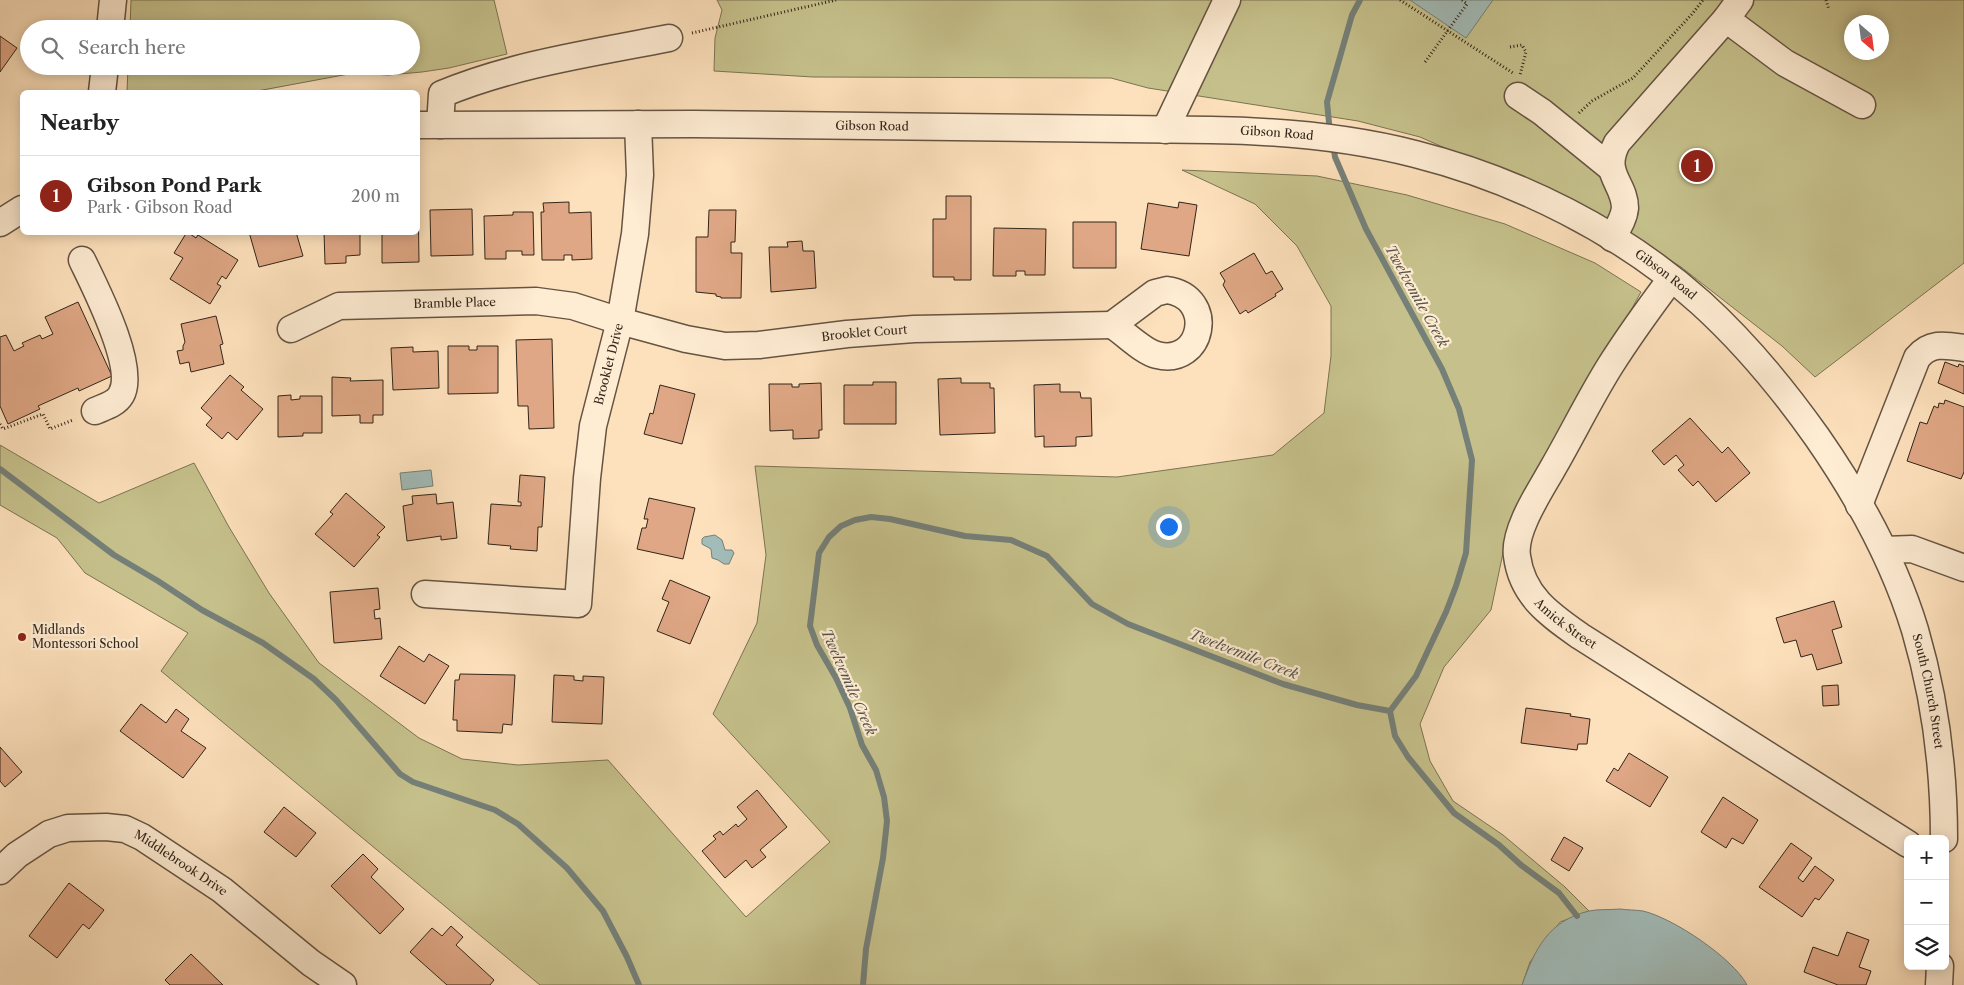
<!DOCTYPE html>
<meta charset="utf-8">
<style>
:root{--surface:#fff;--page:#f2f2f2;--text:#222;--muted:#767676;--line:#e0e0e0;--accent:#8f2418}
body{margin:0;font-family:"Libre Caslon Text",serif;background:var(--page);color:var(--text)}
.controls{position:absolute;right:15px;bottom:15px;display:grid;overflow:hidden;border-radius:8px;box-shadow:0 2px 12px #0003}
.controls button{width:45px;height:45px;display:grid;place-items:center;padding:0;border:0;border-bottom:1px solid var(--line);background:var(--surface);color:var(--text);font:25px sans-serif}
.compass{position:absolute;left:1844px;top:15px;width:45px;height:45px;border-radius:50%;background:var(--surface);box-shadow:0 2px 12px #0003;rotate:152deg}
.you{position:absolute;left:1168px;top:526px;width:18px;height:18px;margin:-12px;border:4px solid #fff;border-radius:50%;background:#1a73e8;box-shadow:0 0 0 8px #1a73e833}
.badge{display:grid;place-items:center;width:32px;height:32px;border-radius:50%;background:var(--accent);color:#fff;font-size:16px;font-weight:700}
.pin{position:absolute;translate:-50% -50%;border:2px solid #fff;box-shadow:0 1px 5px #0006}
.list{margin:0;padding:0;list-style:none}
h2{display:flex;justify-content:space-between;align-items:center;height:65px;margin:0;padding:0 20px;font-size:21px}
h2 small{font-size:16px;font-weight:400;color:var(--muted)}
.list li{display:grid;grid-template-columns:32px 1fr auto;gap:15px;align-items:center;box-sizing:border-box;height:80px;padding:0 20px;border-top:1px solid var(--line)}
.list b{display:block;font-size:19px;white-space:nowrap}
.list p{margin:0;font-size:16px;white-space:nowrap;color:var(--muted)}
.list em{font-size:16px;font-style:normal;color:var(--muted)}
.icon{flex:none;width:28px;height:28px;fill:none;stroke:currentColor;stroke-width:2;stroke-linecap:round;stroke-linejoin:round}
.map{position:relative;flex:none;width:1964px;height:985px;overflow:hidden}
.search{position:absolute;background:var(--surface);box-shadow:0 2px 12px #0003;left:20px;top:20px;width:400px;height:55px;display:flex;align-items:center;gap:12px;box-sizing:border-box;padding:0 18px;border-radius:28px;color:var(--muted);font-size:19px}
.panel{position:absolute;background:var(--surface);box-shadow:0 2px 12px #0003;left:20px;top:90px;width:400px;height:145px;border-radius:8px}
.map>svg:first-child{display:block}
</style>
<div class="map">
<svg width="1964" height="985" viewBox="0 0 1964 985">
<rect width="100%" height="100%" fill="#fde1bc"/>
<filter id="stains"><feTurbulence type="fractalNoise" baseFrequency=".004" numOctaves="4"/><feColorMatrix values="0 0 0 0 .2 0 0 0 0 .09 0 0 0 0 .02 0 0 0 .5 -.17"/></filter>
<radialGradient id="worn" r=".72"><stop offset=".6" stop-color="#630" stop-opacity="0"/><stop offset="1" stop-color="#630" stop-opacity=".3"/></radialGradient>
<path fill="#c6c18c" stroke="#7c7352" fill-rule="evenodd" d="M 131,0 L 494,0 L 507,54 L 449,68 L 422,72 L 388,75 L 354,73 L 252,92 L 127,92 L 128,66 L 411,66 L 411,29 L 130,29 Z
M 717,0 L 1964,0 L 1964,263 L 1815,377 L 1782,346 L 1681,267 L 1608,220 L 1420,137 L 1358,121 L 1148,88 L 1111,78 L 813,77 L 714,71 L 715,38 L 722,10 ZM 1852,22 L 1882,22 L 1882,52 L 1852,52 Z
M 1182,170 L 1317,176 L 1407,195 L 1505,224 L 1595,263 L 1641,292 L 1507,534 L 1491,610 L 1444,667 L 1420,724 L 1430,761 L 1453,801 L 1503,835 L 1565,887 L 1589,911 L 1560,922 L 1530,962 L 1522,985 L 540,985 L 161,671 L 188,633 L 85,573 L 57,538 L 0,505 L 0,445 L 99,503 L 194,463 L 229,527 L 269,593 L 319,663 L 419,738 L 462,759 L 518,765 L 608,760 L 746,917 L 830,842 L 713,714 L 757,623 L 766,555 L 755,466 L 1117,477 L 1273,455 L 1324,413 L 1331,356 L 1331,306 L 1297,246 L 1255,204 Z"/>
<path fill="#a2bcb9" stroke="#758079" d="M 1410,0 L 1493,0 L 1466,38 Z
M 431,470 L 433,486 L 402,490 L 400,473 Z
M 715,535 L 722,540 L 725,550 L 732,550 L 734,553 L 729,564 L 724,564 L 718,560 L 712,558 L 711,549 L 702,544 L 702,539 L 704,537 Z
M 1620,909 C 1627,910 1636,910 1643,911 C 1673,918 1733,958 1747,985 L 1522,985 C 1535,949 1548,921 1589,911 C 1598,909 1610,910 1620,909 Z"/>
<g fill="none" stroke-linecap="round" stroke-linejoin="round">
<path stroke="#758079" stroke-width="6" d="M 1330,133 L 1327,102 L 1352,15 L 1360,0
M 1333,145 L 1335,157 L 1366,229 L 1442,369 L 1459,409 L 1472,460 L 1466,553 L 1456,586 L 1446,612 L 1416,676 L 1390,711
M 0,469 L 114,555 L 158,581 L 202,610 L 263,643 L 314,679 L 336,700 L 400,774 L 413,782 L 495,810 L 518,824 L 567,868 L 603,911 L 627,957 L 639,985
M 1390,711 L 1395,736 L 1408,757 L 1454,813 L 1499,845 L 1521,865 L 1559,893 L 1577,916
M 863,985 L 866,949 L 883,858 L 887,821 L 884,797 L 876,770 L 862,745 L 850,708 L 836,678 L 817,645 L 810,626 L 819,553 L 829,537 L 841,526 L 855,520 L 871,517 L 890,519 L 965,536 L 1011,540 L 1047,556 L 1092,604 L 1128,624 L 1283,684 L 1357,705 L 1390,711"/>
</g>
<path fill="#dfa785" stroke="#322519" d="M 0,36 L 17,48 L 0,72 Z
M 418,194 L 419,262 L 382,263 L 382,232 L 418,232 Z
M 946,196 L 971,196 L 971,280 L 954,280 L 954,277 L 933,277 L 933,219 L 946,219 Z
M 569,202 L 569,213 L 591,212 L 592,259 L 572,260 L 572,255 L 564,255 L 564,260 L 542,260 L 541,212 L 544,212 L 543,203 Z
M 1179,202 L 1197,205 L 1189,256 L 1141,249 L 1148,203 L 1178,208 Z
M 472,209 L 473,255 L 431,256 L 430,210 Z
M 709,210 L 736,210 L 735,242 L 731,242 L 731,253 L 742,253 L 741,298 L 721,298 L 721,297 L 716,296 L 716,294 L 696,292 L 696,237 L 708,237 Z
M 513,212 L 533,212 L 534,255 L 522,255 L 522,251 L 506,251 L 506,259 L 485,259 L 484,216 L 513,215 Z
M 1073,222 L 1116,222 L 1116,268 L 1073,268 Z
M 994,228 L 1046,229 L 1045,275 L 1025,275 L 1025,271 L 1016,271 L 1016,276 L 993,276 Z
M 187,232 L 196,238 L 198,235 L 238,260 L 226,279 L 222,276 L 217,284 L 221,286 L 210,304 L 170,279 L 183,258 L 174,253 Z
M 249,232 L 296,232 L 303,256 L 259,267 Z
M 324,232 L 360,232 L 360,255 L 346,256 L 346,263 L 325,264 Z
M 802,241 L 803,251 L 814,251 L 816,288 L 771,292 L 769,247 L 788,247 L 787,242 Z
M 1254,253 L 1266,274 L 1272,271 L 1283,289 L 1275,294 L 1276,296 L 1248,313 L 1246,310 L 1240,314 L 1223,285 L 1225,281 L 1220,273 Z
M 78,302 L 112,376 L 79,391 L 78,388 L 38,406 L 40,409 L 8,424 L 0,406 L 0,337 L 6,335 L 14,351 L 24,346 L 22,343 L 40,335 L 42,339 L 53,334 L 45,317 Z
M 216,316 L 223,344 L 220,345 L 224,364 L 191,372 L 189,362 L 180,364 L 177,351 L 183,350 L 183,346 L 185,342 L 181,324 Z
M 552,339 L 554,428 L 529,429 L 528,406 L 518,406 L 516,340 Z
M 448,346 L 469,346 L 469,350 L 477,350 L 477,346 L 498,346 L 498,393 L 448,394 Z
M 413,347 L 413,352 L 438,351 L 439,388 L 393,390 L 391,348 Z
M 1945,362 L 1958,367 L 1959,364 L 1964,366 L 1964,394 L 1938,383 Z
M 230,375 L 244,387 L 241,390 L 263,409 L 237,440 L 228,432 L 222,439 L 206,425 L 212,418 L 201,408 Z
M 332,377 L 351,378 L 350,381 L 383,380 L 383,415 L 373,415 L 373,423 L 360,423 L 360,415 L 332,416 Z
M 961,378 L 961,383 L 990,383 L 990,388 L 994,388 L 995,433 L 940,435 L 938,379 Z
M 873,382 L 896,382 L 896,424 L 844,424 L 844,385 L 873,385 Z
M 821,383 L 822,430 L 819,430 L 819,438 L 793,439 L 793,430 L 770,431 L 769,384 L 792,384 L 792,387 L 799,387 L 799,384 Z
M 1060,384 L 1060,392 L 1080,392 L 1081,398 L 1091,398 L 1092,436 L 1076,437 L 1076,446 L 1044,447 L 1044,436 L 1035,437 L 1034,385 Z
M 660,385 L 695,394 L 682,444 L 644,434 L 650,413 L 653,414 Z
M 291,395 L 291,400 L 300,399 L 300,396 L 322,396 L 322,433 L 303,433 L 303,436 L 278,437 L 278,396 Z
M 1945,400 L 1964,407 L 1964,472 L 1961,479 L 1907,461 L 1920,422 L 1927,424 L 1934,406 L 1938,408 L 1939,403 L 1944,404 Z
M 1690,418 L 1722,453 L 1728,447 L 1750,473 L 1716,502 L 1698,481 L 1693,486 L 1678,470 L 1684,465 L 1676,455 L 1664,465 L 1652,451 Z
M 520,475 L 545,477 L 542,527 L 538,527 L 537,551 L 510,549 L 511,546 L 488,544 L 491,504 L 521,506 L 521,502 L 518,502 Z
M 346,493 L 385,527 L 377,535 L 380,537 L 354,567 L 315,534 L 333,514 L 330,512 Z
M 436,494 L 437,504 L 453,502 L 457,538 L 441,540 L 441,536 L 407,541 L 403,506 L 413,504 L 412,496 Z
M 649,498 L 695,508 L 683,559 L 637,549 L 642,528 L 646,528 L 648,519 L 644,519 Z
M 670,580 L 710,597 L 690,644 L 657,631 L 669,602 L 662,599 Z
M 378,588 L 380,609 L 374,610 L 375,619 L 380,618 L 382,639 L 334,643 L 330,592 Z
M 1834,601 L 1842,627 L 1832,630 L 1842,663 L 1817,670 L 1812,654 L 1801,657 L 1796,640 L 1784,643 L 1776,618 Z
M 399,646 L 424,662 L 429,654 L 449,666 L 425,704 L 380,676 Z
M 460,674 L 515,675 L 512,725 L 503,724 L 502,733 L 457,731 L 457,720 L 453,720 L 455,680 L 459,680 Z
M 554,675 L 574,676 L 574,680 L 583,681 L 583,676 L 604,677 L 602,724 L 552,722 Z
M 1838,685 L 1839,705 L 1823,706 L 1822,686 Z
M 141,704 L 166,723 L 176,709 L 189,719 L 181,731 L 206,748 L 183,778 L 120,731 Z
M 1526,708 L 1571,714 L 1570,716 L 1590,719 L 1587,744 L 1578,744 L 1577,750 L 1521,743 Z
M 0,747 L 22,772 L 5,787 L 0,781 Z
M 1629,753 L 1668,777 L 1650,807 L 1606,781 L 1614,768 L 1618,771 Z
M 757,790 L 787,827 L 760,850 L 766,857 L 752,868 L 746,860 L 725,878 L 702,851 L 716,839 L 713,836 L 720,831 L 723,835 L 736,824 L 738,827 L 747,819 L 737,807 Z
M 1723,797 L 1758,820 L 1743,844 L 1732,838 L 1726,848 L 1701,832 Z
M 284,807 L 316,833 L 296,857 L 264,832 Z
M 1564,837 L 1583,848 L 1569,871 L 1551,860 Z
M 1791,843 L 1812,858 L 1798,878 L 1803,882 L 1815,866 L 1834,880 L 1819,900 L 1815,898 L 1802,917 L 1759,887 Z
M 363,854 L 378,869 L 371,877 L 404,909 L 380,934 L 331,886 Z
M 69,883 L 104,910 L 89,929 L 83,924 L 57,958 L 29,936 Z
M 451,926 L 463,937 L 456,945 L 494,980 L 490,985 L 447,985 L 410,952 L 432,928 L 442,936 Z
M 1847,932 L 1869,940 L 1859,967 L 1871,971 L 1866,985 L 1838,985 L 1804,972 L 1813,947 L 1838,956 Z
M 191,954 L 223,985 L 170,985 L 165,980 Z"/>
<g fill="none" stroke-linecap="round" stroke-linejoin="round">
<g stroke="#655442" stroke-width="29">
<g id="minor">
<path d="M 1726,19 L 1785,63 L 1862,105"/>
<path d="M 110,29 L 113,0"/>
<path d="M 102,92 L 105,66"/>
<path d="M 1518,96 L 1542,112 L 1611,168"/>
<path id="s1" d="M 418,125 L 694,124 L 1211,130 C 1280,131 1349,137 1415,154 C 1518,180 1622,232 1701,303 C 1745,343 1783,389 1817,437 C 1858,496 1894,561 1915,630 C 1935,698 1944,768 1944,839"/>
<path d="M 440,125 L 442,94 C 514,64 593,53 669,38"/>
<path d="M 1165,130 L 1227,0"/>
<path d="M 0,223 L 22,209"/>
<path d="M 1612,238 C 1617,229 1624,219 1625,208 C 1625,183 1601,174 1617,143 L 1726,19 L 1740,0"/>
<path d="M 82,260 C 95,287 137,368 121,395 C 116,404 104,407 95,411"/>
<path id="s2" d="M 1671,279 C 1650,307 1629,336 1610,366 C 1590,398 1573,433 1554,466 C 1542,488 1513,530 1517,556 C 1522,596 1550,615 1580,636 L 1908,844"/>
<path d="M 1167,290 C 1217,297 1203,367 1157,355 C 1143,352 1125,333 1112,325 L 1155,293 Z"/>
<path id="s3" d="M 291,329 L 339,306 L 536,301 L 573,306 L 620,321 L 686,339 L 725,346 L 759,345 L 847,334 L 914,329 L 1112,325"/>
<path d="M 1859,505 L 1917,358 C 1930,342 1945,345 1964,348"/>
<path d="M 1884,550 L 1912,549 L 1964,568"/>
<path id="s4" d="M 425,594 L 578,604 L 587,478 L 593,426 L 620,321 L 635,234 L 640,175 L 638,124"/>
<path id="s5" d="M 0,871 L 17,855 L 49,834 L 68,828 L 106,827 L 125,829 L 142,837 L 222,890 L 311,963 L 343,985"/>
<path d="M 1939,985 L 1940,966"/>
</g>
</g>
<path stroke="#322519" stroke-width="3" stroke-dasharray="1 2.5" stroke-linecap="butt" d="M 1400,0 L 1513,73
M 1826,0 L 1829,10
M 692,33 L 836,0
M 1510,47 L 1522,45 L 1526,52 L 1520,75
M 1425,62 L 1467,4 L 1462,0
M 1579,113 L 1592,101 L 1633,78 L 1692,14 L 1703,0
M 0,424 L 3,429 L 43,414 L 50,429 L 73,420"/>
<use href="#minor" stroke="#feecd3" stroke-width="26"/>
</g>
<circle fill="#8f2418" stroke="#feecd3" stroke-width="2" cx="22" cy="637" r="5"/>
<g text-anchor="middle" stroke-width="4.5" stroke-linejoin="round" paint-order="stroke">
<g font-size="12" fill="#322519" stroke="#feecd3">
<text dy="4" stroke="none"><textPath href="#s1" startOffset="454">Gibson Road</textPath></text>
<text dy="4" stroke="none"><textPath href="#s1" startOffset="859">Gibson Road</textPath></text>
<text dy="4" stroke="none"><textPath href="#s1" startOffset="1279">Gibson Road</textPath></text>
<text dy="4" stroke="none"><textPath href="#s3" startOffset="169">Bramble Place</textPath></text>
<text dy="4" stroke="none"><textPath href="#s3" startOffset="585">Brooklet Court</textPath></text>
<text dy="4" stroke="none"><textPath href="#s4" startOffset="396">Brooklet Drive</textPath></text>
<text dy="4" stroke="none"><textPath href="#s2" startOffset="406">Amick Street</textPath></text>
<text dy="4" stroke="none"><textPath href="#s1" startOffset="1782">South Church Street</textPath></text>
<text dy="4" stroke="none"><textPath href="#s5" startOffset="204">Middlebrook Drive</textPath></text>
</g>
<g font-size="12" fill="#322519" stroke="#feecd3" text-anchor="start">
<text x="32" y="634">Midlands<tspan x="32" dy="14">Montessori School</tspan></text>
</g>
<g font-size="14" font-style="italic" fill="#545249" stroke="#feecd3">
<text transform="translate(1417 296) rotate(61)" y="5">Twelvemile Creek</text>
<text transform="translate(1244 654) rotate(21)" y="5">Twelvemile Creek</text>
<text transform="translate(849 682) rotate(66)" y="5">Twelvemile Creek</text>
</g>
</g>
<rect width="100%" height="100%" filter="url(#stains)"/>
<rect width="100%" height="100%" fill="url(#worn)"/>
</svg>
<div class="controls">
<button>+</button>
<button>−</button>
<button><svg class="icon" aria-label="layers" viewBox="0 0 24 24"><path d="M12 4l9 5-9 5-9-5zM3 14l9 5 9-5"/></svg></button>
</div>
<svg class="compass" viewBox="-18 -18 36 36"><path d="M0-13l5 13h-10z" fill="#e53935"/><path d="M0 13l5-13h-10z" fill="#767676"/></svg>
<div class="you"></div>
<div class="pin badge" style="left:1697px;top:166px">1</div>
<div class="search"><svg class="icon" aria-label="search" viewBox="0 0 24 24"><circle cx="10" cy="10" r="6"/><path d="M15 15l6 6"/></svg>Search here</div>
<section class="panel">
<h2>Nearby<small></small></h2>
<ul class="list">
<li><span class="badge">1</span><div><b>Gibson Pond Park</b><p>Park · Gibson Road</p></div><em>200 m</em></li>
</ul>
</section>
</div>
